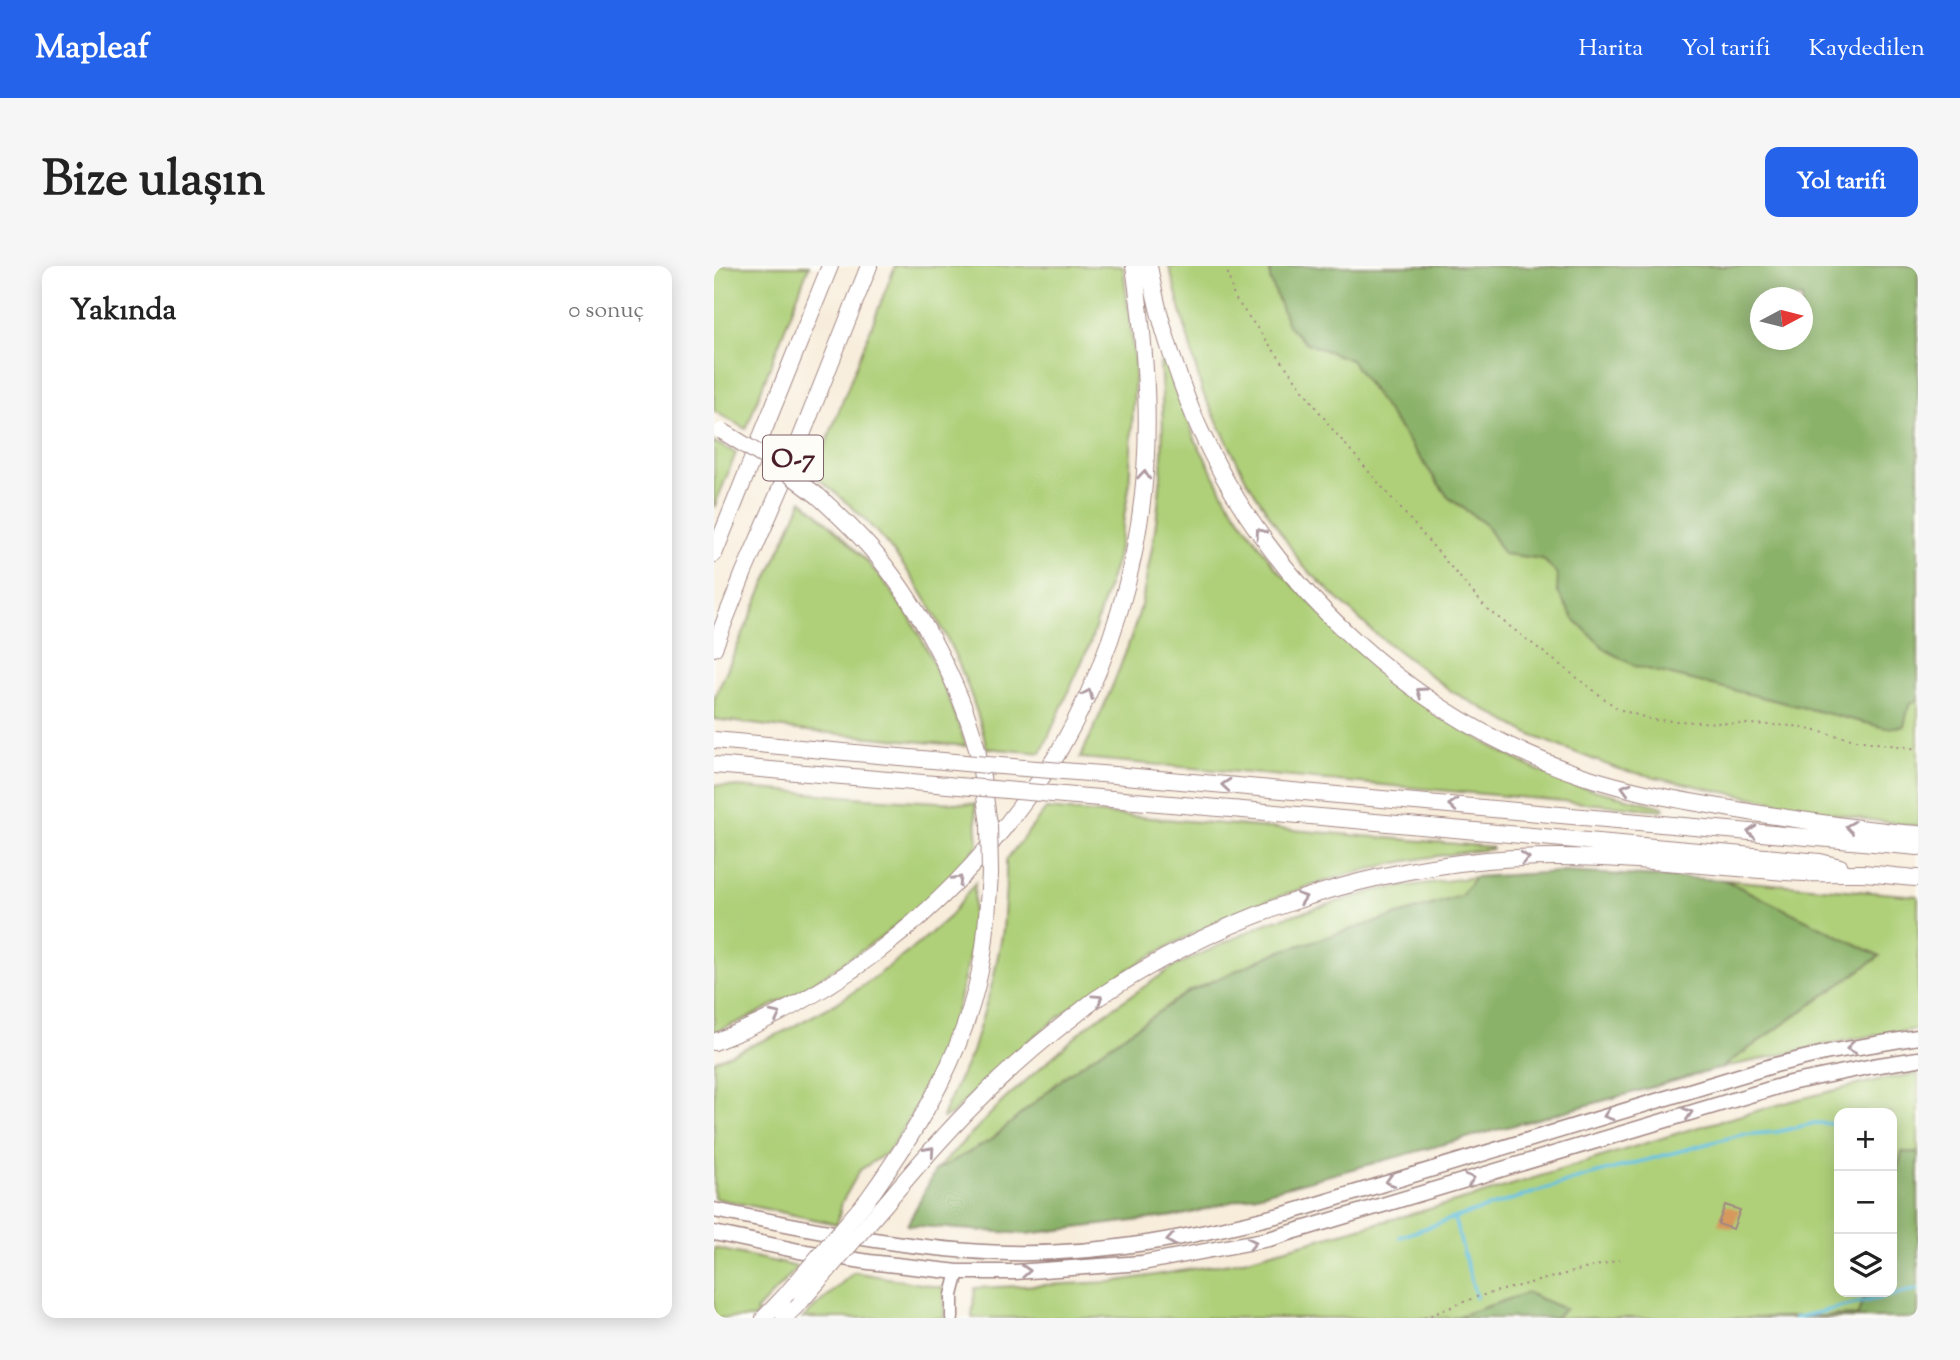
<!DOCTYPE html>
<html lang="tr">
<meta charset="utf-8">
<style>
:root{--surface:#fff;--page:#f6f6f6;--text:#222;--muted:#767676;--line:#e0e0e0;--accent:#2563eb}
body{margin:0;font-family:"Sorts Mill Goudy",serif;background:var(--page);color:var(--text)}
.controls{position:absolute;right:21px;bottom:21px;display:grid;overflow:hidden;border-radius:14px;box-shadow:0 4px 18px #0003}
.controls button{width:63px;height:63px;display:grid;place-items:center;padding:0;border:0;border-bottom:2px solid var(--line);background:var(--surface);color:var(--text);font:35px sans-serif}
.compass{position:absolute;left:1036px;top:21px;width:63px;height:63px;border-radius:50%;background:var(--surface);box-shadow:0 4px 18px #0003;rotate:83deg}
.list{margin:0;padding:0;list-style:none}
h2{display:flex;justify-content:space-between;align-items:center;height:91px;margin:0;padding:0 28px;font-size:30px}
h2 small{font-size:23px;font-weight:400;color:var(--muted)}
.icon{flex:none;width:38px;height:38px;fill:none;stroke:currentColor;stroke-width:2;stroke-linecap:round;stroke-linejoin:round}
.map{position:relative;flex:none;width:1204px;height:1052px;overflow:hidden;border-radius:14px}
header{display:flex;align-items:center;gap:42px;box-sizing:border-box;height:98px;padding:0 35px;background:var(--accent);color:#fff}
header strong{font-size:33px}
nav{display:flex;gap:38px;margin-inline-start:auto;font-size:24px}
.intro{display:flex;align-items:center;justify-content:space-between;box-sizing:border-box;height:168px;padding:0 42px}
h1{margin:0;font-size:49px}
.button{padding:18px 32px;border-radius:14px;background:var(--accent);color:#fff;font-size:24px;font-weight:700}
main{display:flex;gap:42px;padding:0 42px}
aside{flex:1;background:var(--surface);border-radius:14px;box-shadow:0 4px 18px #0003}
.map>svg:first-child{display:block}
</style>
<header>
<strong>Mapleaf</strong>
<nav><a>Harita</a><a>Yol tarifi</a><a>Kaydedilen</a></nav>
</header>
<div class="intro"><h1>Bize ulaşın</h1><a class="button">Yol tarifi</a></div>
<main>
<aside>
<h2>Yakında<small>0 sonuç</small></h2>
<ul class="list">
</ul>
</aside>
<div class="map">
<svg width="1204" height="1052" viewBox="0 0 1204 1052">
<rect width="100%" height="100%" fill="#fdfcf7"/>
<filter id="ink" filterUnits="userSpaceOnUse"><feTurbulence type="fractalNoise" baseFrequency=".0143" numOctaves="2"/><feDisplacementMap in="SourceGraphic" scale="14" xChannelSelector="R" yChannelSelector="G"/><feConvolveMatrix kernelMatrix="1 2 1 2 8 2 1 2 1" color-interpolation-filters="sRGB"/></filter>
<filter id="wash" filterUnits="userSpaceOnUse"><feTurbulence type="fractalNoise" baseFrequency=".00686" numOctaves="4" result="noise"/><feDisplacementMap in="SourceGraphic" scale="28" xChannelSelector="R" yChannelSelector="G"/><feGaussianBlur stdDeviation="1.57" result="paint"/><feColorMatrix in="noise" values="0 0 0 0 0 0 0 0 0 0 0 0 0 0 0 0 0 1.4 0 .05"/><feComposite in="paint" operator="in"/></filter>
<g filter="url(#wash)">
<rect width="100%" height="100%" fill="#f8eddb"/>
<path fill="#afd079" stroke="#7c7852" stroke-width="2" d="M 0,0 L 95,0 L 32,163 L 0,145 Z
M 181,0 L 409,0 L 421,101 L 415,222 L 403,292 L 376,378 L 327,487 L 273,482 C 252,397 206,305 141,244 C 128,232 114,220 100,209 Z
M 455,0 L 556,0 L 556,13 L 591,76 L 637,94 L 734,231 L 771,258 L 790,287 L 829,293 L 844,309 L 1195,439 L 1204,434 L 1204,560 L 1150,553 L 1010,526 L 904,503 L 819,470 L 737,425 L 658,365 L 588,299 L 532,213 L 488,125 Z
M 450,95 L 454,95 L 461,122 L 481,173 L 513,234 L 561,301 L 676,415 L 753,466 L 788,486 L 823,504 L 859,519 L 950,541 L 949,544 L 366,492 C 388,446 409,399 424,350 C 429,335 431,318 434,303 C 448,235 452,166 446,97 Z
M 0,176 L 22,187 L 0,242 Z
M 88,234 C 127,267 169,308 196,352 C 220,392 237,436 252,480 L 84,464 L 0,453 L 0,433 Z
M 0,519 L 152,532 L 261,538 L 264,579 L 223,626 L 165,673 L 85,726 L 30,754 L 0,766 Z
M 332,543 L 778,581 L 778,583 C 743,587 708,591 673,599 C 540,628 414,691 310,779 C 284,801 261,825 237,849 L 229,852 L 229,848 L 258,786 L 279,715 L 289,664 L 292,619 L 292,594 Z
M 761,611 L 747,630 L 564,686 L 474,726 L 354,808 L 277,874 L 221,905 L 290,834 L 377,757 L 459,701 L 555,656 L 664,624 Z
M 1011,614 L 1204,630 L 1204,763 L 1139,773 L 1007,802 L 1165,691 Z
M 261,617 L 257,682 L 239,759 L 220,806 L 195,853 L 174,886 L 146,904 L 128,936 L 123,958 L 0,932 L 0,795 L 67,767 L 121,738 L 153,717 L 202,680 L 235,651 Z
M 1204,808 L 1204,887 L 1188,886 L 1178,924 L 1178,847 L 1125,847 L 1125,1026 L 1151,1026 L 1144,1049 L 1036,1052 L 840,1052 L 851,1043 L 813,1027 L 739,1052 L 258,1052 L 261,1022 L 398,1016 L 522,996 L 759,931 L 974,864 L 1085,833 L 1168,813 Z
M 0,982 L 84,1001 L 42,1045 L 44,1047 L 39,1052 L 0,1052 Z
M 140,1006 L 230,1022 L 230,1052 L 89,1052 Z"/>
<path fill="#8bb269" stroke="#6a684a" stroke-width="2" fill-rule="evenodd" d="M 556,0 L 1204,0 L 1204,434 L 1195,439 L 1190,460 L 1172,462 L 921,400 L 892,384 L 860,353 L 843,325 L 844,309 L 829,293 L 790,288 L 771,258 L 734,231 L 637,94 L 590,76 L 574,59 L 556,13 ZM 1046,32 L 1088,32 L 1088,74 L 1046,74 Z
M 848,606 L 1011,614 L 1166,690 L 1007,802 L 845,847 L 469,949 L 312,968 L 193,959 L 221,905 L 277,874 L 354,808 L 474,726 L 564,686 L 747,630 L 761,611 Z
M 1188,886 L 1204,887 L 1204,1052 L 1036,1052 L 1144,1049 L 1151,1026 L 1178,1026 L 1178,924 Z
M 813,1027 L 851,1043 L 840,1052 L 739,1052 Z"/>
<g fill="none" stroke-linecap="round" stroke-linejoin="round">
<path stroke="#64c1e2" stroke-width="3.5" d="M 686,971 L 740,952
M 762,1031 L 740,952 L 869,911 L 1026,869 L 1063,866 L 1101,857 L 1125,858
M 1081,1052 L 1204,1023"/>
</g>
<g id="blocks">
<path fill="#d6985d" d="M 1011,939 L 1026,944 L 1019,963 L 1004,958 Z"/>
</g>
</g>
<g filter="url(#ink)">
<use href="#blocks" fill-opacity="0" stroke="#a18683" stroke-width="2"/>
<g fill="none" stroke-linecap="round" stroke-linejoin="round">
<g stroke="#a18683" stroke-width="15">
<path id="secondary" d="M 238,1052 L 238,1029 L 244,1006"/>
</g>
<g stroke="#a18683" stroke-width="17">
<path id="primary" d="M 0,944 C 96,963 198,985 295,987 C 392,989 482,970 574,947 L 1061,799 L 1115,786 L 1204,771
M 0,967 L 85,985 L 155,996 L 244,1006 L 301,1006 L 428,997 L 555,973 L 1076,817 L 1159,800 L 1204,793"/>
</g>
<g stroke="#a18683" stroke-width="18">
<path id="highway" d="M 435,0 C 440,29 448,59 457,87 C 466,114 475,141 487,166 C 559,323 702,453 866,509 C 923,528 982,537 1041,547 C 1096,555 1149,564 1204,568
M 104,230 C 125,249 146,269 164,291 C 205,341 245,417 262,479 C 268,505 271,532 275,558
M 0,288 L 116,0
M 0,382 L 30,306 L 68,219 L 155,0
M 400,509 L 1204,581
M 397,533 L 529,544 L 1106,596 L 1126,601
M 0,776 C 122,730 228,647 305,542 C 319,523 334,505 345,485 C 385,415 413,337 425,258 C 439,172 432,85 420,0
M 154,933 C 207,859 255,780 269,688 C 273,661 274,635 276,608
M 172,937 C 226,872 283,810 350,758 C 361,750 371,741 382,733 C 499,655 633,607 773,594 C 873,585 973,599 1072,606 C 1097,608 1122,607 1147,607 C 1166,608 1185,611 1204,612
M 50,1052 L 70,1031
M 70,1052 L 88,1034"/>
</g>
<path stroke="#a18683" stroke-width="2" stroke-dasharray="2 5" stroke-linecap="butt" d="M 512,0 L 520,31 L 619,164 L 773,343 L 904,443 L 939,454 L 1080,460 L 1142,474 L 1204,483
M 710,1052 L 762,1031 L 905,994"/>
<use href="#secondary" stroke="#fff" stroke-width="12"/>
<use href="#primary" stroke="#fff" stroke-width="14"/>
<use href="#highway" stroke="#fff" stroke-width="16"/>
<g stroke="#a18683" stroke-width="18" stroke-linecap="butt">
<path id="highway-bridge" d="M 8,165 L 62,198 L 104,230
M 0,474 L 273,499 L 400,509
M 0,499 L 397,533
M 275,558 L 276,608
M 70,1031 L 154,933
M 88,1034 L 172,937"/>
</g>
<use href="#highway-bridge" stroke="#fff" stroke-width="16"/>
</g>
<defs><path id="oneway-chevron" d="M-2-3.5L2.5 0L-2 3.5" fill="none" stroke-width="1.6" stroke-linecap="round" stroke-linejoin="round" transform="scale(1.75)"/></defs>
<g stroke="#ae9aa0">
<use href="#oneway-chevron" transform="translate(430 209) rotate(-85)"/>
<use href="#oneway-chevron" transform="translate(546 267) rotate(-126)"/>
<use href="#oneway-chevron" transform="translate(707 426) rotate(-145)"/>
<use href="#oneway-chevron" transform="translate(374 428) rotate(-66)"/>
<use href="#oneway-chevron" transform="translate(512 519) rotate(-175)"/>
<use href="#oneway-chevron" transform="translate(912 522) rotate(-164)"/>
<use href="#oneway-chevron" transform="translate(739 539) rotate(-175)"/>
<use href="#oneway-chevron" transform="translate(1136 561) rotate(-172)"/>
<use href="#oneway-chevron" transform="translate(1038 566) rotate(-175)"/>
<use href="#oneway-chevron" transform="translate(811 592) rotate(-3)"/>
<use href="#oneway-chevron" transform="translate(244 614) rotate(-47)"/>
<use href="#oneway-chevron" transform="translate(588 632) rotate(-19)"/>
<use href="#oneway-chevron" transform="translate(384 733) rotate(-34)"/>
<use href="#oneway-chevron" transform="translate(62 749) rotate(-27)"/>
<use href="#oneway-chevron" transform="translate(1137 782) rotate(169)"/>
<use href="#oneway-chevron" transform="translate(974 847) rotate(-17)"/>
<use href="#oneway-chevron" transform="translate(894 849) rotate(162)"/>
<use href="#oneway-chevron" transform="translate(216 885) rotate(-48)"/>
<use href="#oneway-chevron" transform="translate(756 913) rotate(-17)"/>
<use href="#oneway-chevron" transform="translate(676 915) rotate(164)"/>
<use href="#oneway-chevron" transform="translate(457 974) rotate(170)"/>
<use href="#oneway-chevron" transform="translate(538 977) rotate(-12)"/>
<use href="#oneway-chevron" transform="translate(312 1005) rotate(-3)"/>
</g>
</g>
<g text-anchor="middle" stroke-width="5" stroke-linejoin="round" paint-order="stroke">
<rect fill="#fdfcf7" stroke="#806168" stroke-width="2" x="49" y="169.5" width="60" height="45" rx="5"/>
<g font-size="26" font-weight="bold" fill="#4a1f2b">
<text x="79" y="201">O-7</text>
</g>
</g>
</svg>
<div class="controls">
<button>+</button>
<button>−</button>
<button><svg class="icon" aria-label="layers" viewBox="0 0 24 24"><path d="M12 4l9 5-9 5-9-5zM3 14l9 5 9-5"/></svg></button>
</div>
<svg class="compass" viewBox="-18 -18 36 36"><path d="M0-13l5 13h-10z" fill="#e53935"/><path d="M0 13l5-13h-10z" fill="#767676"/></svg>
</div>
</main>
